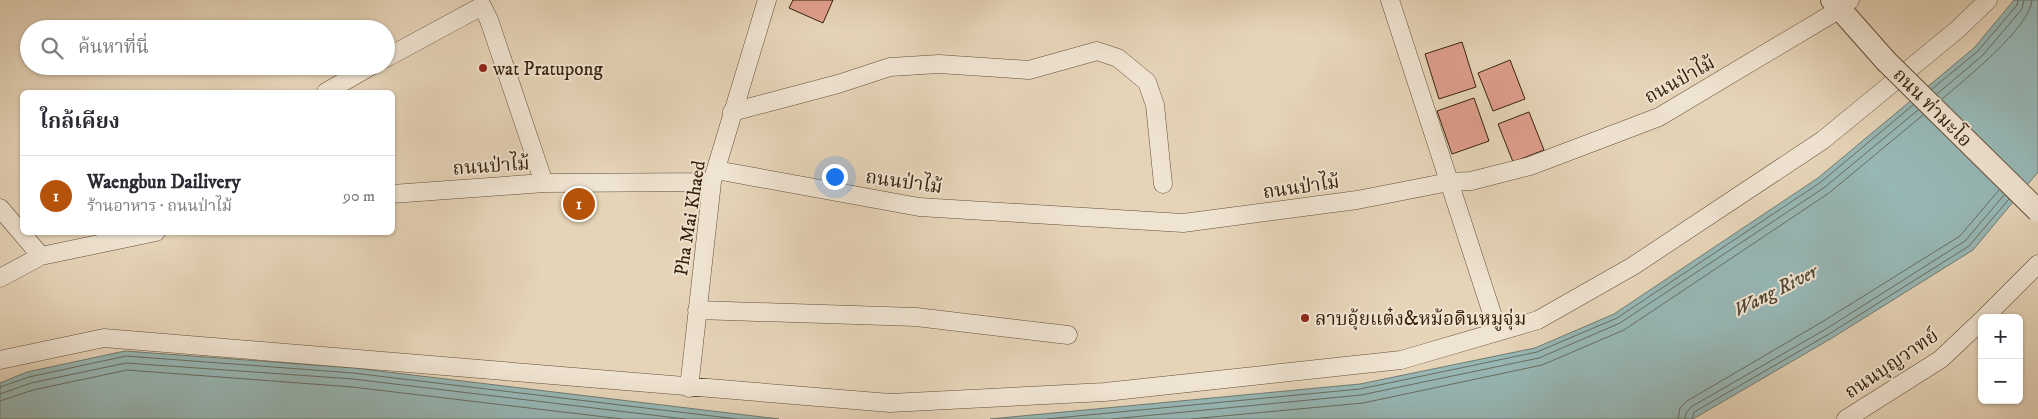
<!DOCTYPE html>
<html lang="th">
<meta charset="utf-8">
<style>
:root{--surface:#fff;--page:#f2f2f3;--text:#2b2b33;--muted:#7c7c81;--line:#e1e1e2;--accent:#b45309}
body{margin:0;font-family:"IM FELL DW Pica","Noto Serif Thai",serif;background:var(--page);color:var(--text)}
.controls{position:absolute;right:15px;bottom:15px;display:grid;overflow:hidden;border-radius:8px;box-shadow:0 1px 4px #0004}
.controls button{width:45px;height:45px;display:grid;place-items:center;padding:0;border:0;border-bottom:1px solid var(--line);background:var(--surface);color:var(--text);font:25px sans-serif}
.you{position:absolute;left:834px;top:176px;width:18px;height:18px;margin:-12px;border:4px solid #fff;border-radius:50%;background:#1a73e8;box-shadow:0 0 0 8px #1a73e833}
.badge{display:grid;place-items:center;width:32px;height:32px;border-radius:50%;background:var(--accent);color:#fff;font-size:16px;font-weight:700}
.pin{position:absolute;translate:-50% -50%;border:2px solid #fff;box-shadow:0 1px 5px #0006}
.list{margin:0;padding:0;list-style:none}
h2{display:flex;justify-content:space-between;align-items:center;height:65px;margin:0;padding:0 20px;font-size:21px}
h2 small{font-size:16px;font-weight:400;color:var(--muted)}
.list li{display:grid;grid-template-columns:32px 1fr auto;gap:15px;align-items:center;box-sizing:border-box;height:80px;padding:0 20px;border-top:1px solid var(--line)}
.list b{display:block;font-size:19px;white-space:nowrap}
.list p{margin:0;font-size:16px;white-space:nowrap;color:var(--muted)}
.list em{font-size:16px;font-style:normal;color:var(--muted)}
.icon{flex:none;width:28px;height:28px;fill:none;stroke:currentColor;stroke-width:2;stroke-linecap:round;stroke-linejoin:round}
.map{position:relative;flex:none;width:2038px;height:419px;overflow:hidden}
.search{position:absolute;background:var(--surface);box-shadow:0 1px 4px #0004;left:20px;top:20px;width:375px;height:55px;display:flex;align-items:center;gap:12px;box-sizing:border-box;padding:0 18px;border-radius:28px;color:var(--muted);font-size:19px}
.panel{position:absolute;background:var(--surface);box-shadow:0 1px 4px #0004;left:20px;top:90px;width:375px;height:145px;border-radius:8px}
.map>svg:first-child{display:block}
</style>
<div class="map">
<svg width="2038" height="419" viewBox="0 0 2038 419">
<rect width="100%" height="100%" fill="#e6d4b8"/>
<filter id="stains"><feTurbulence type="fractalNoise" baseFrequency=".004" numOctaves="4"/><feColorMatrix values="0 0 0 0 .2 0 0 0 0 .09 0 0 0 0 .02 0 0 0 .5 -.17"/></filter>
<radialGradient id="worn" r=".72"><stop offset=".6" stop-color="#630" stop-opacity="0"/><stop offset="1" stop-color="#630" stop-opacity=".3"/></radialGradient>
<path fill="#97b7b5" stroke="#717b71" d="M 2014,0 L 2038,0 L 2038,172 L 1973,250 L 1832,338 L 1693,419 L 990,419 L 1360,384 L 1535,348 L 1614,314 L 1818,178 L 1974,48 Z
M 125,351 L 354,368 L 779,419 L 0,419 L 0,383 L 27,372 Z"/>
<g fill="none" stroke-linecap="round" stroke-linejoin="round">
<path stroke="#686c60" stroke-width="1" d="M 1932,89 L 1978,51 L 2017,5 L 2018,0
M 1937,94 L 1983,55 L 2022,9 L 2024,0
M 1942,99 C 1963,81 2031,27 2032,0
M 0,387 L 29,377 L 126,356 L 353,373 L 737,419
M 0,394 L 31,383 L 126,363 L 353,379 L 685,419
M 0,401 L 33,390 L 127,370 L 352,387 L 622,419
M 1046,419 L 1360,389 L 1537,352 L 1617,318 L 1821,182 L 1913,105
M 1112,419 L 1361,395 L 1539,358 L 1620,323 L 1825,187 L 1918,110
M 1191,419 L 1363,403 L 1542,365 L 1624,330 L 1829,193 L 1923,115
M 1678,419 L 1680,408 L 1687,401 L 1822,322 L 1960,236 L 1999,190
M 1685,419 L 1686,413 L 1691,407 L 1826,329 L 1965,241 L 2004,195
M 1692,419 L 1694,412 L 1829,334 L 1969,246 L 2009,199"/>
</g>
<path fill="#df9f8d" stroke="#38220c" d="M 793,0 L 833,0 L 823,23 L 789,8 Z
M 1462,42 L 1476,87 L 1439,99 L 1425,54 Z
M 1510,60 L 1525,99 L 1493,111 L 1478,73 Z
M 1474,98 L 1489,141 L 1452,154 L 1437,111 Z
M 1529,112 L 1544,150 L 1513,162 L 1498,124 Z"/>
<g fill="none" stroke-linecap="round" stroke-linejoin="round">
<g stroke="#644e37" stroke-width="19">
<path id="minor" d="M 1390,0 L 1498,332
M 386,58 L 482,6 L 489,20 L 544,183
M 326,92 L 371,66
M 732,112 L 838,84 L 890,67 L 939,64 L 1029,70 L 1097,51 L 1118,58 L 1147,82 L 1155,105 L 1163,184
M 716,170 L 919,207 L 1183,223 L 1357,200 L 1449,182 L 1471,181 L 1530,166 L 1659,117 L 1840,9 L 1850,0
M 392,194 L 544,183 L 712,182
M 0,208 L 41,256
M 0,278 L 41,256 L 156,232
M 697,310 L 916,317 L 1068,335
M 1984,318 L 2038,264
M 0,360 L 104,338 L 890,403 L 1105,392 L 1401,360 L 1538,320 L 1633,266 L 1823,140 L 1958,29 L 1988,0
M 689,388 L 712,182 L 767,0
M 1846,419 L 1941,359 L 1982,320"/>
</g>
<g stroke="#644e37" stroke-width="24">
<path id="tertiary" d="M 1832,0 L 1886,61"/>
</g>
<use href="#minor" stroke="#efe3d1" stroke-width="18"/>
<use href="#tertiary" stroke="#efe3d1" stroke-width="22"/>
<g stroke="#644e37" stroke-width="24" stroke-linecap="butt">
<path id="tertiary-bridge" d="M 1886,61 L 2038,211"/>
</g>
<use href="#tertiary-bridge" stroke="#efe3d1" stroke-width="22"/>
</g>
<g fill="#8f2418" stroke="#efe3d1" stroke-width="2">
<circle cx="483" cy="68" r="5"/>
<circle cx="1305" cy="318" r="5"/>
</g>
<g text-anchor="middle" stroke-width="4" stroke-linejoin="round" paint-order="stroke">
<g font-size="19" fill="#38220c" stroke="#efe3d1" text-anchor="start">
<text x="493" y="75">wat Pratupong</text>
<text x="1315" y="325">ลาบอุ้ยแต๋ง&amp;หม้อดินหมูจุ่ม</text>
</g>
<g font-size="19" fill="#38220c" stroke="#efe3d1">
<text transform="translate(1679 79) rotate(-29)" y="7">ถนนป่าไม้</text>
<text transform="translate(1933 107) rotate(45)" y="7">ถนน ท่ามะโอ</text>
<text transform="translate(491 165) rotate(-4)" y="7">ถนนป่าไม้</text>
<text transform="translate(904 181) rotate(8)" y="7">ถนนป่าไม้</text>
<text transform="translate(1301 186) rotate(-8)" y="7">ถนนป่าไม้</text>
<text transform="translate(689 218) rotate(-81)" y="7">Pha Mai Khaed</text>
<text transform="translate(1891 363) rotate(-34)" y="7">ถนนบุญวาทย์</text>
</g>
<g font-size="20" font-style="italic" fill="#504736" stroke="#efe3d1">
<text transform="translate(1775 290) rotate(-27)" y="7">Wang River</text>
</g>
</g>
<rect width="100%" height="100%" filter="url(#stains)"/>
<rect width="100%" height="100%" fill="url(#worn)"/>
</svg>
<div class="controls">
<button>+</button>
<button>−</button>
</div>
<div class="you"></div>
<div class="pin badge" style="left:579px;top:204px">1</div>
<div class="search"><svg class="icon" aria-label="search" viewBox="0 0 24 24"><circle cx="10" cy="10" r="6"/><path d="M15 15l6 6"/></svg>ค้นหาที่นี่</div>
<section class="panel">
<h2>ใกล้เคียง<small></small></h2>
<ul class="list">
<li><span class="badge">1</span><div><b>Waengbun Dailivery</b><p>ร้านอาหาร · ถนนป่าไม้</p></div><em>90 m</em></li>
</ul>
</section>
</div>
